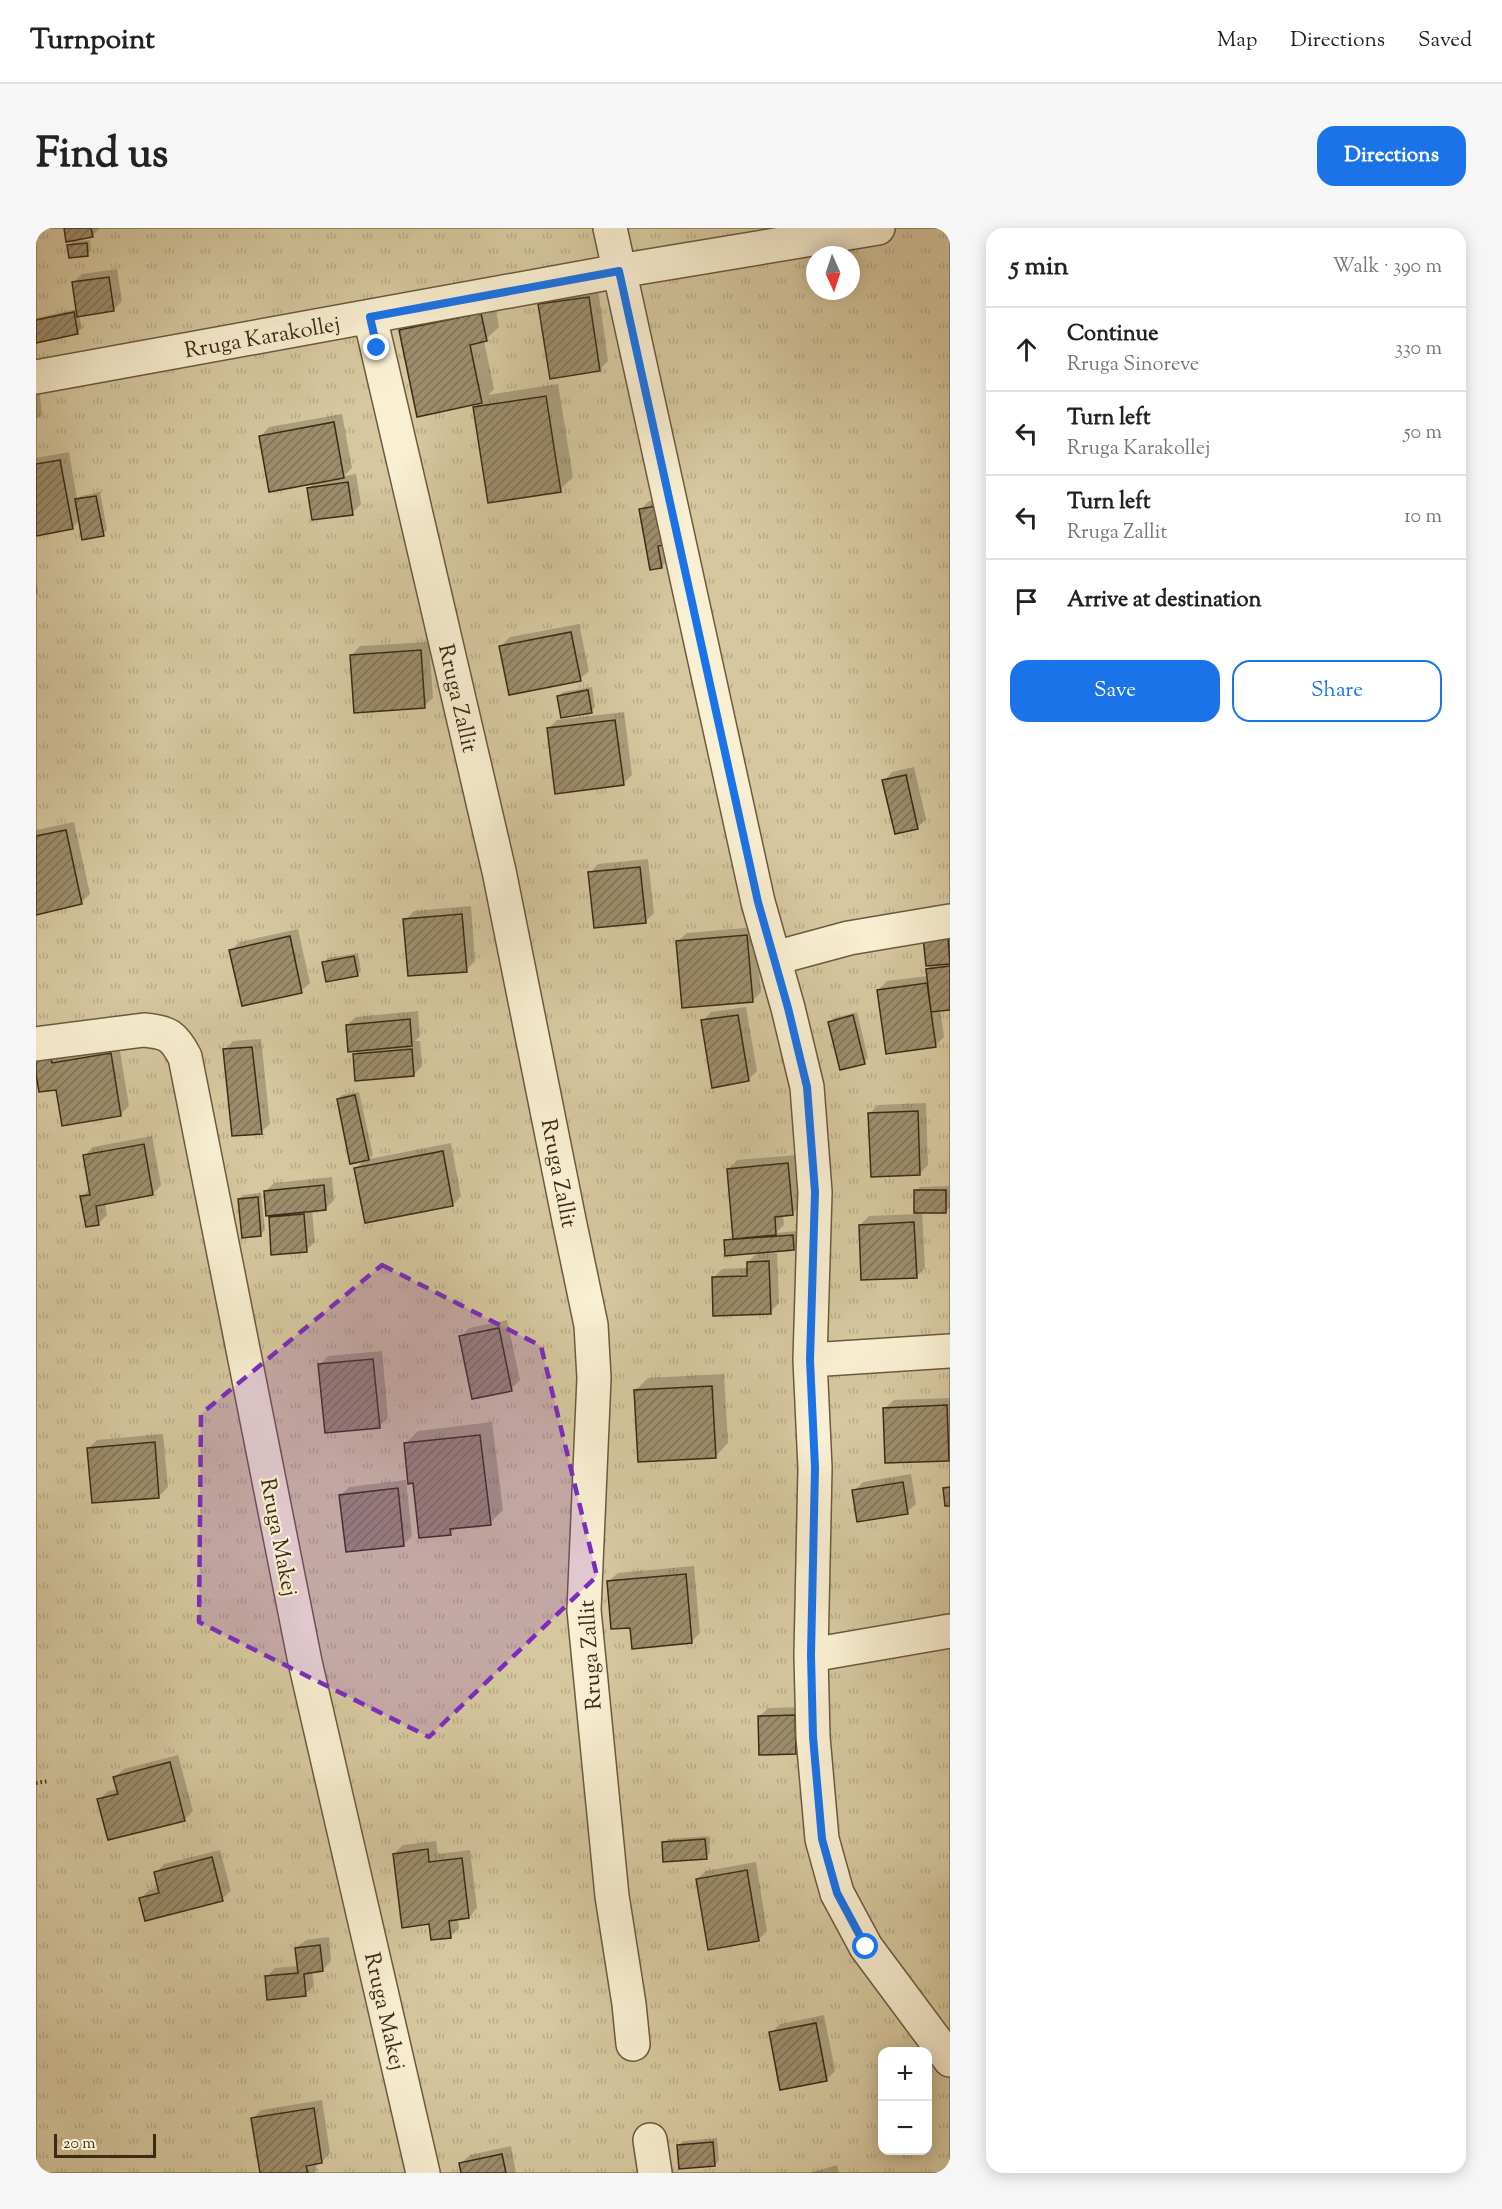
<!DOCTYPE html>
<meta charset="utf-8">
<style>
:root{--surface:#fff;--page:#f6f6f6;--text:#222;--muted:#767676;--line:#e0e0e0;--accent:#1a73e8}
body{margin:0;font-family:"Sorts Mill Goudy",serif;background:var(--page);color:var(--text)}
.controls{position:absolute;right:18px;bottom:18px;display:grid;overflow:hidden;border-radius:12px;box-shadow:0 3px 15px #0003}
.controls button{width:54px;height:54px;display:grid;place-items:center;padding:0;border:0;border-bottom:2px solid var(--line);background:var(--surface);color:var(--text);font:30px sans-serif}
.compass{position:absolute;left:770px;top:18px;width:54px;height:54px;border-radius:50%;background:var(--surface);box-shadow:0 3px 15px #0003;rotate:177deg}
.scale{position:absolute;left:18px;bottom:15px;width:102px;box-sizing:border-box;padding-left:6px;border:3px solid #3c2b17;border-top:0;font-size:16px;line-height:21px;white-space:nowrap;color:#3c2b17;-webkit-text-stroke:4px #f9efd2;paint-order:stroke}
.stop{position:absolute;width:18px;height:18px;margin:-14px;border:4px solid #1a73e8;border-radius:50%;background:#fff}
.stop.end{background:#1a73e8;border-color:#fff;box-shadow:0 2px 6px #0008}
.list{margin:0;padding:0;list-style:none}
h2{display:flex;justify-content:space-between;align-items:center;height:78px;margin:0;padding:0 24px;font-size:26px}
h2 small{font-size:20px;font-weight:400;color:var(--muted)}
.list li{display:grid;grid-template-columns:39px 1fr auto;gap:18px;align-items:center;box-sizing:border-box;height:84px;padding:0 24px;border-top:2px solid var(--line)}
.list b{display:block;font-size:22px;white-space:nowrap}
.list p{margin:0;font-size:20px;white-space:nowrap;color:var(--muted)}
.list em{font-size:20px;font-style:normal;color:var(--muted)}
.actions{display:flex;gap:12px;padding:18px 24px}
.actions a{flex:1;padding:14px 0;border:2px solid var(--accent);border-radius:18px;text-align:center;font-size:21px;color:var(--accent)}
.actions .main{background:var(--accent);color:#fff}
.icon{flex:none;width:33px;height:33px;fill:none;stroke:currentColor;stroke-width:2;stroke-linecap:round;stroke-linejoin:round}
.map{position:relative;flex:none;width:914px;height:1945px;overflow:hidden;border-radius:18px}
header{display:flex;align-items:center;gap:36px;box-sizing:border-box;height:84px;padding:0 30px;background:var(--surface);border-bottom:2px solid var(--line)}
header strong{font-size:28px}
nav{display:flex;gap:33px;margin-inline-start:auto;font-size:21px}
.intro{display:flex;align-items:center;justify-content:space-between;box-sizing:border-box;height:144px;padding:0 36px}
h1{margin:0;font-size:42px}
.button{padding:15px 27px;border-radius:18px;background:var(--accent);color:#fff;font-size:21px;font-weight:700}
main{display:flex;gap:36px;padding:0 36px}
aside{flex:1;background:var(--surface);border-radius:18px;box-shadow:0 3px 15px #0003}
.map>svg:first-child{display:block}
</style>
<header>
<strong>Turnpoint</strong>
<nav><a>Map</a><a>Directions</a><a>Saved</a></nav>
</header>
<div class="intro"><h1>Find us</h1><a class="button">Directions</a></div>
<main>
<div class="map">
<svg width="914" height="1945" viewBox="0 0 914 1945">
<defs>
<pattern id="grass-tufts" width="24" height="20" patternUnits="userSpaceOnUse" patternTransform="scale(1.5)"><rect width="24" height="20" fill="#d6c79e"/><path d="M3 7l-1-3M5 7V3M7 7l1-3M15 17l-1-3M17 17v-4M19 17l1-3" fill="none" stroke="#b9ab87"/></pattern>
<pattern id="building-hatch" width="6" height="6" patternUnits="userSpaceOnUse" patternTransform="scale(1.5)"><rect width="6" height="6" fill="#9d8d6c"/><path d="M-1 1l2-2M0 6l6-6M5 7l2-2" fill="none" stroke="#817358"/></pattern>
</defs>
<rect width="100%" height="100%" fill="#f6e7ba"/>
<filter id="stains"><feTurbulence type="fractalNoise" baseFrequency=".00333" numOctaves="4"/><feColorMatrix values="0 0 0 0 .2 0 0 0 0 .09 0 0 0 0 .02 0 0 0 .5 -.17"/></filter>
<radialGradient id="worn" r=".72"><stop offset=".6" stop-color="#630" stop-opacity="0"/><stop offset="1" stop-color="#630" stop-opacity=".3"/></radialGradient>
<path fill="url(#grass-tufts)" stroke="#89795a" stroke-width="1.5" fill-rule="evenodd" d="M 0,0 L 914,0 L 914,1945 L 0,1945 ZM 779,27 L 815,27 L 815,63 L 779,63 ZM 846,1824 L 892,1824 L 892,1922 L 846,1922 Z"/>
<path fill="#0003" d="M 29,0 L 64,0 L 56,8 L 42,11 L 42,13 L 54,12 L 55,23 L 51,27 L 33,17 L 39,11 Z
M 81,41 L 86,73 L 77,82 L 43,87 L 46,100 L 42,104 L 0,114 L 0,90 L 41,81 L 37,55 L 46,46 Z
M 562,61 L 572,133 L 563,142 L 504,76 L 513,68 Z
M 458,73 L 463,99 L 448,113 L 458,161 L 452,167 L 522,156 L 537,249 L 524,262 L 438,180 L 444,174 L 365,102 L 377,89 Z
M 3,158 L 6,187 L 0,191 L 0,159 Z
M 306,186 L 316,240 L 308,248 L 320,246 L 325,276 L 316,285 L 273,260 L 280,254 L 225,208 L 233,199 Z
M 33,224 L 41,271 L 45,268 L 64,264 L 71,302 L 67,306 L 44,292 L 36,300 L 0,307 L 0,230 Z
M 641,268 L 634,330 L 625,339 L 604,282 L 613,273 Z
M 0,351 L 2,365 L 0,367 Z
M 543,396 L 553,443 L 544,451 L 465,418 L 474,409 Z
M 393,414 L 397,470 L 388,478 L 316,427 L 324,418 Z
M 556,459 L 559,479 L 555,483 L 523,468 L 527,464 Z
M 588,484 L 596,547 L 587,556 L 512,501 L 521,492 Z
M 878,539 L 890,591 L 882,599 L 860,605 L 848,553 L 856,544 Z
M 38,594 L 54,666 L 45,675 L 0,685 L 0,602 Z
M 612,631 L 618,685 L 609,694 L 554,645 L 562,636 Z
M 435,678 L 439,733 L 430,742 L 369,692 L 378,683 Z
M 914,693 L 914,781 L 904,782 L 908,809 L 899,818 L 842,762 L 851,753 L 892,748 L 891,741 L 896,736 Z
M 719,699 L 725,764 L 716,773 L 642,713 L 651,705 Z
M 262,701 L 274,755 L 265,763 L 195,722 L 204,714 Z
M 322,725 L 325,743 L 321,747 L 288,735 L 292,730 Z
M 710,779 L 721,843 L 712,852 L 667,793 L 675,784 Z
M 382,783 L 384,808 L 379,813 L 384,813 L 386,838 L 378,847 L 318,827 L 324,821 L 311,797 L 320,789 Z
M 821,784 L 832,830 L 828,834 L 794,794 L 798,790 Z
M 225,811 L 234,896 L 225,904 L 189,822 L 197,813 Z
M 83,817 L 93,878 L 84,887 L 21,860 L 0,837 L 0,823 Z
M 323,864 L 337,927 L 333,931 L 415,915 L 425,968 L 417,977 L 320,940 L 329,931 L 302,871 L 306,867 Z
M 890,875 L 892,937 L 883,946 L 833,886 L 842,877 Z
M 116,908 L 125,957 L 117,966 L 69,975 L 71,987 L 62,996 L 46,969 L 54,960 L 48,928 L 57,919 Z
M 760,927 L 765,977 L 756,986 L 747,987 L 748,997 L 740,1005 L 761,1003 L 762,1017 L 758,1021 L 731,1023 L 731,1025 L 741,1025 L 743,1075 L 734,1084 L 677,1050 L 686,1041 L 712,1040 L 712,1034 L 723,1023 L 690,1013 L 694,1009 L 698,1008 L 693,941 L 701,932 Z
M 296,949 L 298,972 L 289,981 L 276,982 L 279,1014 L 270,1022 L 234,990 L 238,986 L 229,964 L 238,955 Z
M 913,958 L 914,979 L 910,983 L 886,983 L 889,1040 L 880,1049 L 824,997 L 833,988 L 880,986 L 880,963 L 884,959 Z
M 225,965 L 229,1002 L 225,1006 L 203,971 L 207,967 Z
M 471,1092 L 484,1152 L 475,1161 L 424,1109 L 433,1100 Z
M 346,1123 L 352,1190 L 343,1198 L 284,1137 L 292,1128 Z
M 688,1146 L 692,1215 L 680,1228 L 600,1162 L 612,1150 Z
M 914,1170 L 914,1230 L 912,1232 L 849,1180 L 858,1172 Z
M 456,1194 L 467,1282 L 454,1295 L 421,1299 L 414,1305 L 378,1253 L 369,1216 L 382,1203 Z
M 127,1206 L 132,1259 L 123,1268 L 53,1220 L 61,1212 Z
M 875,1246 L 880,1276 L 871,1284 L 818,1263 L 827,1254 Z
M 370,1252 L 376,1308 L 368,1316 L 304,1268 L 313,1259 Z
M 658,1338 L 664,1405 L 655,1414 L 596,1398 L 573,1353 L 582,1345 Z
M 767,1479 L 768,1515 L 759,1524 L 723,1489 L 732,1480 Z
M 142,1527 L 157,1583 L 148,1592 L 63,1572 L 72,1563 L 82,1561 L 79,1549 L 88,1541 Z
M 673,1608 L 674,1625 L 670,1629 L 627,1615 L 632,1611 Z
M 400,1613 L 402,1626 L 434,1622 L 441,1680 L 433,1689 L 422,1690 L 423,1700 L 415,1708 L 395,1694 L 358,1626 L 367,1617 Z
M 184,1622 L 195,1663 L 186,1671 L 104,1671 L 113,1662 L 123,1659 L 120,1645 L 128,1636 Z
M 720,1634 L 731,1703 L 722,1712 L 661,1651 L 670,1643 Z
M 293,1709 L 295,1733 L 287,1742 L 276,1743 L 278,1758 L 269,1766 L 231,1749 L 239,1740 L 262,1738 L 261,1720 L 270,1712 Z
M 788,1787 L 799,1843 L 790,1852 L 735,1805 L 744,1796 Z
M 286,1872 L 294,1925 L 286,1934 L 280,1935 L 281,1942 L 278,1945 L 226,1945 L 216,1891 L 225,1882 Z
M 681,1910 L 683,1932 L 679,1937 L 643,1917 L 647,1913 Z
M 475,1918 L 480,1945 L 427,1945 L 425,1935 L 434,1927 Z
M 801,1937 L 803,1945 L 774,1945 Z"/>
<path fill="url(#building-hatch)" stroke="#3c2b17" stroke-width="1.5" d="M 28,0 L 55,0 L 57,9 L 30,14 Z
M 51,15 L 52,28 L 33,30 L 31,17 Z
M 73,49 L 78,83 L 41,89 L 36,54 Z
M 553,69 L 564,143 L 514,151 L 502,76 Z
M 38,84 L 42,106 L 0,115 L 0,92 Z
M 445,85 L 451,113 L 434,117 L 446,175 L 381,189 L 363,102 Z
M 510,168 L 525,264 L 452,275 L 437,179 Z
M 298,194 L 308,250 L 233,264 L 223,208 Z
M 24,232 L 37,301 L 0,308 L 0,236 Z
M 312,254 L 317,287 L 276,292 L 271,260 Z
M 60,268 L 68,308 L 46,312 L 39,271 Z
M 632,276 L 640,315 L 622,318 L 626,340 L 614,342 L 603,281 Z
M 535,404 L 545,453 L 473,467 L 463,418 Z
M 385,422 L 389,480 L 318,485 L 314,427 Z
M 552,462 L 556,485 L 525,490 L 521,468 Z
M 579,492 L 588,557 L 519,566 L 511,500 Z
M 870,547 L 882,601 L 859,606 L 846,552 Z
M 30,602 L 46,676 L 0,687 L 0,608 Z
M 604,639 L 610,695 L 558,700 L 552,644 Z
M 426,686 L 431,744 L 372,748 L 367,691 Z
M 911,696 L 914,736 L 890,738 L 886,699 Z
M 711,707 L 717,774 L 646,780 L 640,713 Z
M 254,708 L 266,765 L 206,778 L 193,722 Z
M 318,728 L 322,748 L 290,754 L 286,734 Z
M 914,738 L 914,782 L 895,784 L 890,741 Z
M 891,755 L 900,819 L 850,826 L 841,762 Z
M 702,787 L 713,853 L 676,860 L 665,792 Z
M 817,787 L 829,836 L 804,842 L 792,794 Z
M 374,791 L 376,818 L 312,824 L 310,797 Z
M 216,819 L 226,906 L 196,908 L 187,821 Z
M 13,821 L 16,835 L 75,825 L 85,888 L 26,898 L 20,862 L 3,864 L 0,846 L 0,823 Z
M 376,821 L 378,848 L 319,853 L 317,826 Z
M 319,867 L 333,932 L 314,936 L 301,871 Z
M 882,883 L 884,947 L 835,949 L 832,885 Z
M 108,916 L 117,967 L 60,978 L 63,997 L 50,999 L 44,968 L 54,967 L 47,927 Z
M 407,923 L 417,978 L 329,995 L 318,940 Z
M 752,935 L 757,987 L 739,989 L 740,1007 L 697,1011 L 691,941 Z
M 288,957 L 290,982 L 230,988 L 228,963 Z
M 878,962 L 910,962 L 910,985 L 878,985 Z
M 222,969 L 225,1008 L 206,1010 L 202,971 Z
M 268,986 L 271,1024 L 235,1027 L 233,989 Z
M 878,994 L 881,1050 L 825,1052 L 823,997 Z
M 757,1007 L 758,1022 L 689,1028 L 688,1012 Z
M 733,1033 L 735,1086 L 677,1088 L 676,1049 L 711,1048 L 711,1034 Z
M 463,1100 L 476,1163 L 436,1171 L 423,1108 Z
M 337,1131 L 344,1200 L 289,1205 L 282,1136 Z
M 676,1158 L 680,1230 L 602,1234 L 598,1162 Z
M 911,1177 L 913,1233 L 849,1235 L 847,1180 Z
M 444,1207 L 455,1297 L 414,1301 L 415,1307 L 383,1310 L 377,1255 L 372,1256 L 368,1215 Z
M 119,1214 L 123,1270 L 56,1275 L 51,1220 Z
M 867,1254 L 872,1286 L 821,1294 L 816,1262 Z
M 914,1259 L 914,1278 L 909,1278 L 907,1260 Z
M 362,1260 L 368,1318 L 310,1324 L 303,1267 Z
M 650,1346 L 656,1415 L 596,1421 L 594,1400 L 575,1401 L 571,1353 Z
M 759,1487 L 760,1526 L 723,1527 L 722,1488 Z
M 134,1534 L 149,1593 L 72,1612 L 61,1571 L 82,1566 L 77,1549 Z
M 669,1611 L 671,1631 L 627,1634 L 626,1614 Z
M 392,1621 L 393,1634 L 426,1630 L 433,1690 L 413,1693 L 415,1710 L 395,1712 L 393,1696 L 366,1700 L 357,1626 Z
M 176,1629 L 187,1673 L 109,1693 L 103,1670 L 123,1665 L 118,1644 Z
M 711,1642 L 723,1713 L 672,1722 L 660,1651 Z
M 284,1717 L 287,1743 L 268,1746 L 270,1768 L 231,1772 L 229,1748 L 262,1745 L 259,1720 Z
M 780,1795 L 791,1853 L 744,1862 L 733,1804 Z
M 278,1880 L 286,1935 L 270,1938 L 272,1945 L 224,1945 L 215,1890 Z
M 677,1914 L 679,1938 L 643,1941 L 641,1917 Z
M 466,1926 L 470,1945 L 425,1945 L 423,1935 Z"/>
<g fill="none" stroke-linecap="round" stroke-linejoin="round">
<g stroke="#6a5a40" stroke-width="36">
<path id="minor" d="M 574,0 L 722,674 L 752,780 L 771,859 L 779,964 L 774,1132 L 779,1240 L 775,1427 L 777,1509 L 786,1611 L 801,1665 L 830,1719 L 914,1832
M 334,89 L 463,643 L 533,992 L 555,1097 L 558,1150 L 548,1382 L 576,1668 L 593,1776 L 597,1816
M 0,149 L 583,43 L 842,0
M 739,730 L 813,710 L 914,693
M 0,816 L 108,802 C 132,804 138,808 149,829 L 269,1434 L 387,1945
M 774,1132 L 914,1123
M 775,1427 L 914,1403
M 614,1912 L 619,1945"/>
</g>
<path stroke="#3c2b17" stroke-width="4" stroke-dasharray="1.5 3" stroke-linecap="butt" d="M 0,1555 L 13,1553"/>
<use href="#minor" stroke="#f9efd2" stroke-width="33"/>
</g>
<g fill="none" stroke-linecap="round" stroke-linejoin="round">
<path stroke="#1a73e8" stroke-width="8" d="M 341,120 L 334,89 L 583,43 L 722,674 L 752,780 L 771,859 L 779,964 L 774,1132 L 779,1240 L 775,1427 L 777,1509 L 786,1611 L 801,1665 L 830,1719"/>
</g>
<path fill="#7b2cbf" fill-opacity="0.2" stroke="#7b2cbf" stroke-width="4.5" stroke-dasharray="12 8" stroke-linejoin="round" d="M 346,1037 L 505,1118 L 561,1348 L 393,1509 L 163,1394 L 165,1186 Z"/>
<g text-anchor="middle" stroke-width="4.5" stroke-linejoin="round" paint-order="stroke">
<g font-size="22" fill="#3c2b17" stroke="#f9efd2">
<text transform="translate(226 108) rotate(-10)" y="8">Rruga Karakollej</text>
<text transform="translate(423 470) rotate(77)" y="8">Rruga Zallit</text>
<text transform="translate(524 945) rotate(79)" y="8">Rruga Zallit</text>
<text transform="translate(244 1309) rotate(79)" y="8">Rruga Makej</text>
<text transform="translate(553 1427) rotate(-94)" y="8">Rruga Zallit</text>
<text transform="translate(350 1783) rotate(77)" y="8">Rruga Makej</text>
</g>
</g>
<rect width="100%" height="100%" filter="url(#stains)"/>
<rect width="100%" height="100%" fill="url(#worn)"/>
</svg>
<div class="controls">
<button>+</button>
<button>−</button>
</div>
<svg class="compass" viewBox="-18 -18 36 36"><path d="M0-13l5 13h-10z" fill="#e53935"/><path d="M0 13l5-13h-10z" fill="#767676"/></svg>
<div class="scale">20 m</div>
<div class="stop" style="left:830px;top:1719px"></div>
<div class="stop end" style="left:341px;top:120px"></div>
</div>
<aside>
<h2>5 min<small>Walk · 390 m</small></h2>
<ul class="list">
<li><svg class="icon" aria-label="ahead" viewBox="0 0 24 24"><path d="M12 20V5M6 11l6-6 6 6"/></svg><div><b>Continue</b><p>Rruga Sinoreve</p></div><em>330 m</em></li>
<li><svg class="icon" aria-label="left" viewBox="0 0 24 24"><path d="M17 20v-9H6M10 6l-5 5 5 5"/></svg><div><b>Turn left</b><p>Rruga Karakollej</p></div><em>50 m</em></li>
<li><svg class="icon" aria-label="left" viewBox="0 0 24 24"><path d="M17 20v-9H6M10 6l-5 5 5 5"/></svg><div><b>Turn left</b><p>Rruga Zallit</p></div><em>10 m</em></li>
<li><svg class="icon" aria-label="arrive" viewBox="0 0 24 24"><path d="M6 21V4h12l-3 4 3 4H6"/></svg><div><b>Arrive at destination</b></div></li>
</ul>
<div class="actions"><a class="main">Save</a><a>Share</a></div>
</aside>
</main>
